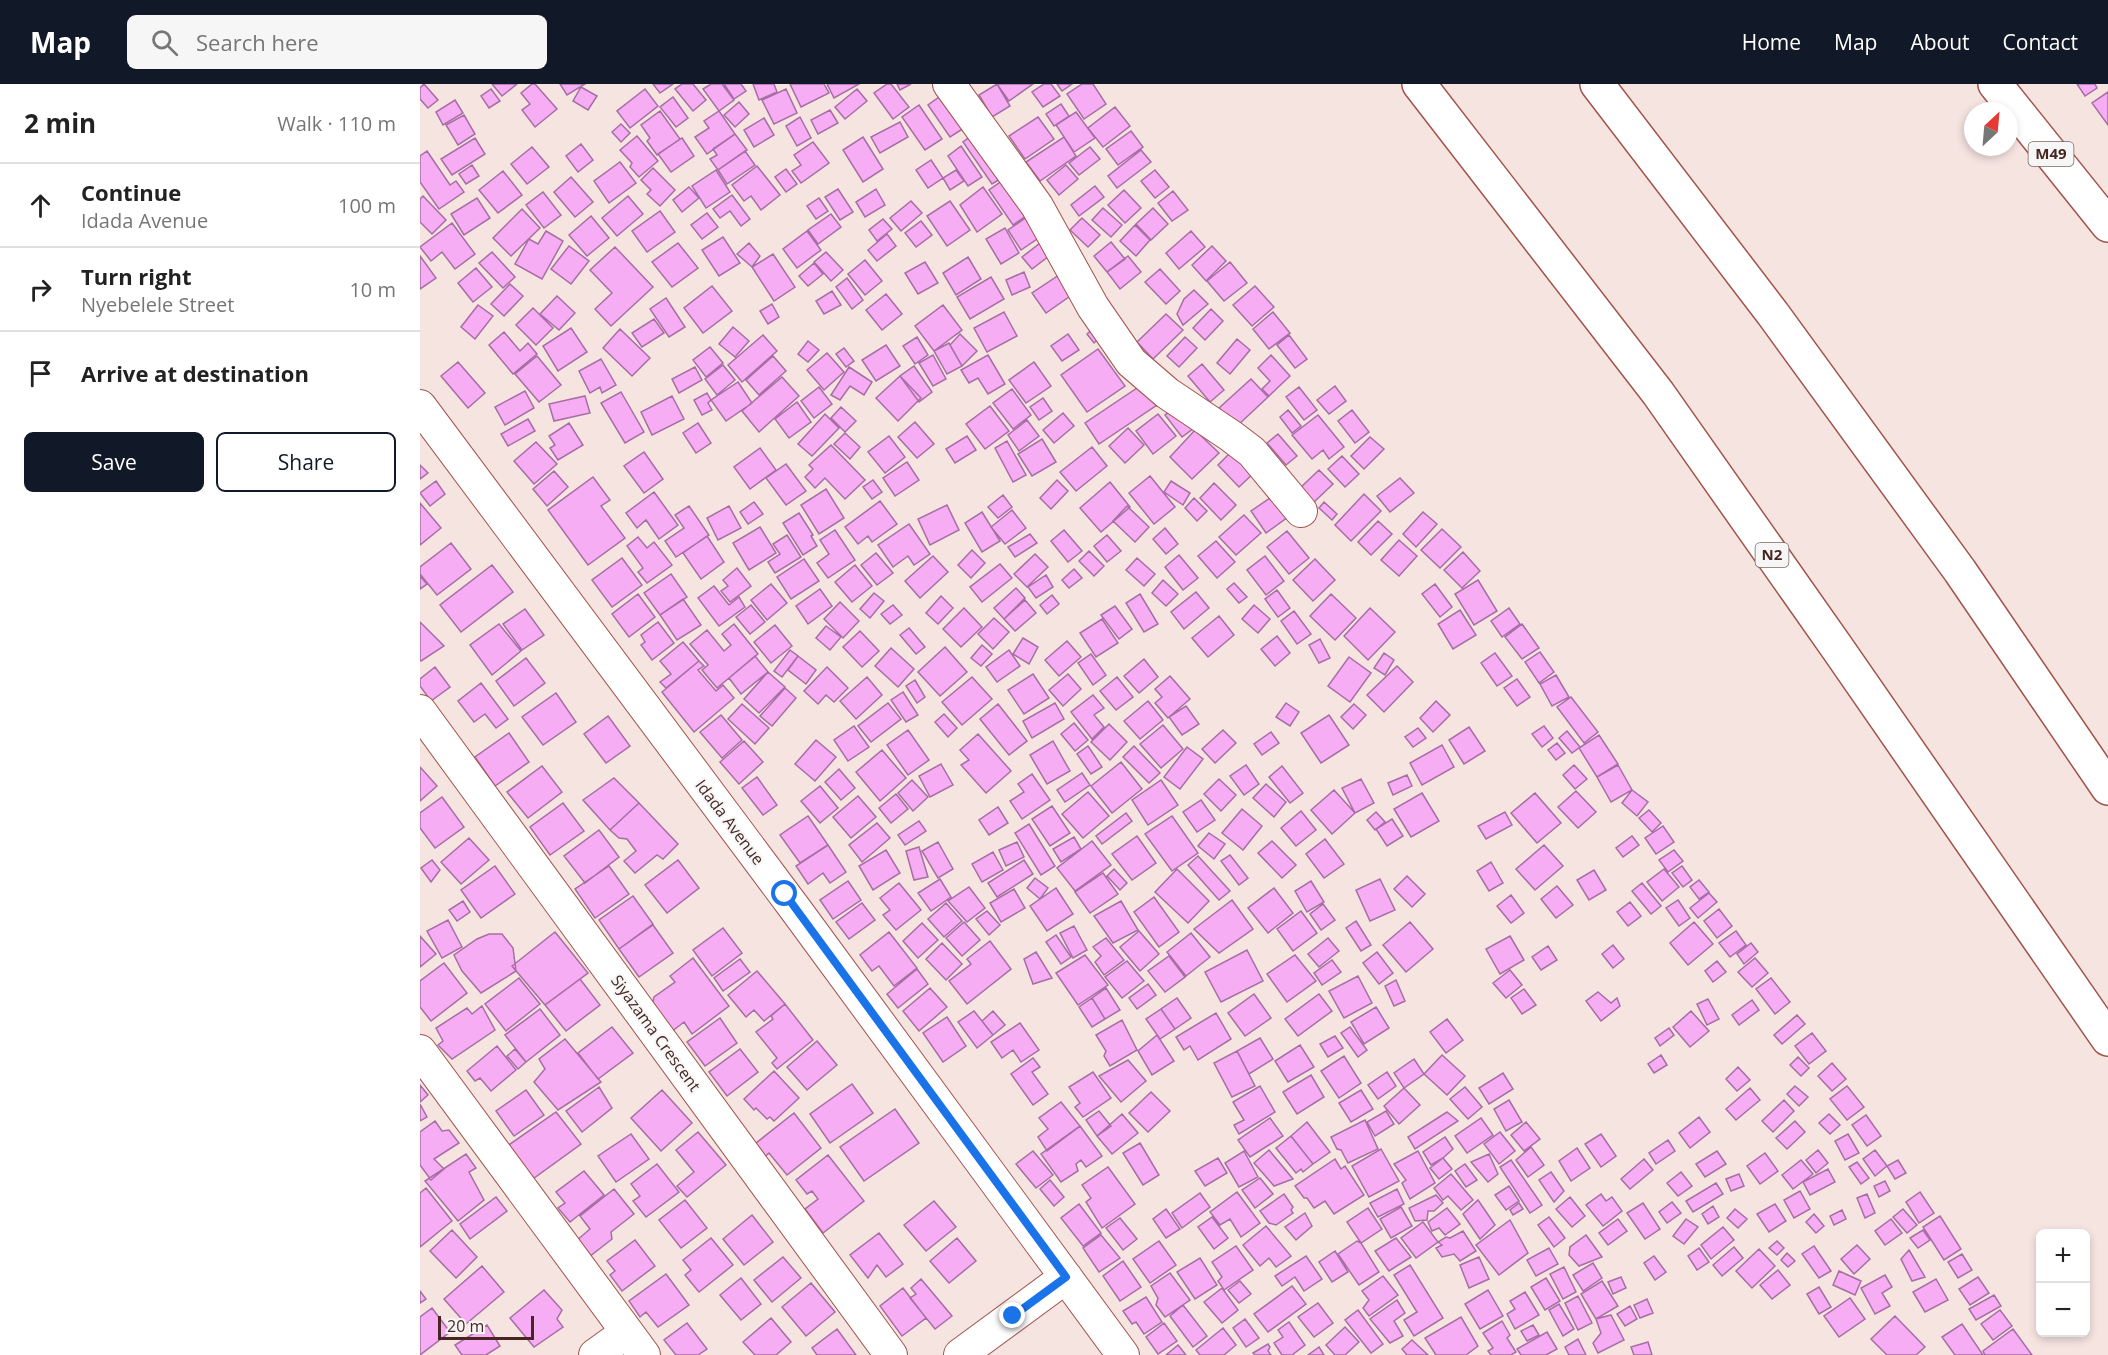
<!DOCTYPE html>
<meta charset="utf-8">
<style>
:root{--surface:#fff;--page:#f6f6f6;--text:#222;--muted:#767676;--line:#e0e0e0;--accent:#111827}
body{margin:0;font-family:"Open Sans",sans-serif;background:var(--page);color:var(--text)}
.controls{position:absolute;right:18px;bottom:18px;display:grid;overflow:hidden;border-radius:9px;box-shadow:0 3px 9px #0003}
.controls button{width:54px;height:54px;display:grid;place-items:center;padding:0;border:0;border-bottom:2px solid var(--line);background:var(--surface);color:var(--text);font:30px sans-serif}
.compass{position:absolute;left:1544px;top:18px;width:54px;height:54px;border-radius:50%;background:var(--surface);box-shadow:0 3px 9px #0003;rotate:26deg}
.scale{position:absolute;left:18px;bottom:15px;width:96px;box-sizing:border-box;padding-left:6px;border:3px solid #472622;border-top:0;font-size:16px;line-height:21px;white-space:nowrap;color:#472622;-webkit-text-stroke:4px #f6f6f6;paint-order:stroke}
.stop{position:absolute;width:18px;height:18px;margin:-14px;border:4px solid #1a73e8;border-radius:50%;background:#fff}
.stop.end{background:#1a73e8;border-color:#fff;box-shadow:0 2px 6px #0008}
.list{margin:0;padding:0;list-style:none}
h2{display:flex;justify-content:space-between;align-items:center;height:78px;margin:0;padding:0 24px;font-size:26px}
h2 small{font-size:20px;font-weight:400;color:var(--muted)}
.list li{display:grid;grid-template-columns:39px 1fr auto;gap:18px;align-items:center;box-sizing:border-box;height:84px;padding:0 24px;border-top:2px solid var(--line)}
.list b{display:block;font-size:22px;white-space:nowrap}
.list p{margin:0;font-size:20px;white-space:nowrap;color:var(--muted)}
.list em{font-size:20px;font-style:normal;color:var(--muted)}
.actions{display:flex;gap:12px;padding:18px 24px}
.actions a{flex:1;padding:14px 0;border:2px solid var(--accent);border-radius:9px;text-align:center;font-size:21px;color:var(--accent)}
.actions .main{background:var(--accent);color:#fff}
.icon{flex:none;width:33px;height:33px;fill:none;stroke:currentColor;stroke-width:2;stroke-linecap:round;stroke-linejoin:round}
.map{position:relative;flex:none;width:1688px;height:1271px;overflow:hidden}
header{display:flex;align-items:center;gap:36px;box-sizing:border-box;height:84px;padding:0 30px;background:var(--accent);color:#fff}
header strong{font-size:28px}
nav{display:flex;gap:33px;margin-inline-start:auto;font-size:21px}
.search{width:420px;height:54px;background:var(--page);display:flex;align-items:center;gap:15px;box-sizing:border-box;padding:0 21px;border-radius:9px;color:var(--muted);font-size:22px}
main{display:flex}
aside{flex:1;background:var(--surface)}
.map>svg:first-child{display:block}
</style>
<header>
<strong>Map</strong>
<div class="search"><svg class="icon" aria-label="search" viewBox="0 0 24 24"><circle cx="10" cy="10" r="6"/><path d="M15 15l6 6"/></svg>Search here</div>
<nav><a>Home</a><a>Map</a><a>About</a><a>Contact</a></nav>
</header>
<main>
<aside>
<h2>2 min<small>Walk · 110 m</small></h2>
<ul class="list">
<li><svg class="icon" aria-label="ahead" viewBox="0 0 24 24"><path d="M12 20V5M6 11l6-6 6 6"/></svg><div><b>Continue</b><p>Idada Avenue</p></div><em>100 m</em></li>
<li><svg class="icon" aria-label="right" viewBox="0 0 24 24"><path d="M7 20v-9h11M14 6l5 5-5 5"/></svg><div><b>Turn right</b><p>Nyebelele Street</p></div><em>10 m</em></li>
<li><svg class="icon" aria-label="arrive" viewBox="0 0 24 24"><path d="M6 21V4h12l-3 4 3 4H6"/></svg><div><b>Arrive at destination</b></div></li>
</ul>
<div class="actions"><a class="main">Save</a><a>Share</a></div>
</aside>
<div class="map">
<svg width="1688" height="1271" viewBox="0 0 1688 1271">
<rect width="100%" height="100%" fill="#f6e4e1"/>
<path fill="#f6adf4" stroke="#a66ea4" stroke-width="1.5" d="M 4,0 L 18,16 L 8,24 L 0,15 L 0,4 Z
M 72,0 L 97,0 L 82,12 Z
M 112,0 L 115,0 L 137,25 L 115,43 L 102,26 L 110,20 L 101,9 Z
M 140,0 L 165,0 L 147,11 Z
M 233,0 L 253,0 L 240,9 Z
M 262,0 L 273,0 L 286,16 L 273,27 L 255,5 Z
M 291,0 L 302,0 L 314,16 L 299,27 L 283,5 Z
M 304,0 L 321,0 L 326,7 L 314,15 Z
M 333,0 L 354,0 L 357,8 L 339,16 Z
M 370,0 L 404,0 L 409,9 L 381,23 Z
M 407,0 L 439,0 L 414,14 Z
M 467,0 L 471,0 L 489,23 L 473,35 L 454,9 Z
M 477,0 L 491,0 L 480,6 Z
M 577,0 L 590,22 L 572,33 L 559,11 Z
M 577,0 L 613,0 L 589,17 Z
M 624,0 L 631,0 L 640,12 L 623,23 L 612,8 Z
M 637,0 L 652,0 L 642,7 Z
M 662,0 L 673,0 L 686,20 L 664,35 L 647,10 Z
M 1657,0 L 1675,0 L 1677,4 L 1665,12 Z
M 161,3 L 177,12 L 168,26 L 153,17 Z
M 71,5 L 80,17 L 69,24 L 61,12 Z
M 225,5 L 238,22 L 210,44 L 197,27 Z
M 366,5 L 377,29 L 354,40 L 342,16 Z
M 437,5 L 447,17 L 425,35 L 415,23 Z
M 526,8 L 549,41 L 530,53 L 508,21 Z
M 1688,8 L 1688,41 L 1672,19 Z
M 253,13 L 268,34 L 256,43 L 240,23 Z
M 35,16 L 43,29 L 23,41 L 16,28 Z
M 319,18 L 329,30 L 315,43 L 304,31 Z
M 641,20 L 649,32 L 634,42 L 626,30 Z
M 499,21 L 522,55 L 505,66 L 482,33 Z
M 695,23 L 710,42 L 683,63 L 668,44 Z
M 410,26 L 418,39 L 398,50 L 391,36 Z
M 240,27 L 260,55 L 237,71 L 227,57 L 230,54 L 221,41 Z
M 299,27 L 315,50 L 287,70 L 275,53 L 289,44 L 284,37 Z
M 656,28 L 675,54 L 654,68 L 636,41 Z
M 44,31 L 55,50 L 38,61 L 26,41 Z
M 380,33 L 391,54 L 377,62 L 366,42 Z
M 618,33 L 634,55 L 605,75 L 589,52 Z
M 344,34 L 354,51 L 334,63 L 324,46 Z
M 480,38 L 488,53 L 460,69 L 451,53 Z
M 201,40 L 210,49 L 201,58 L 192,48 Z
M 711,47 L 723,63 L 698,81 L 686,65 Z
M 555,49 L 585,92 L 572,100 L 543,58 Z
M 315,50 L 327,66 L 298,86 L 290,75 L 297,71 L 293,65 Z
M 217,52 L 238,77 L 219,93 L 210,83 L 212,79 L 200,66 Z
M 443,53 L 463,85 L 443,98 L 423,66 Z
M 644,53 L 656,72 L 620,97 L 606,78 Z
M 55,54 L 65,70 L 32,91 L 21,75 Z
M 262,54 L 274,72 L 251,88 L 238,70 Z
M 393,58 L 409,79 L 381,99 L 372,87 L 381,81 L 374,71 Z
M 161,60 L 173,76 L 158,88 L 146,72 Z
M 541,62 L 562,93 L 548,102 L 528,72 Z
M 112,63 L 129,83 L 107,100 L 91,80 Z
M 670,63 L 680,75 L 659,91 L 649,79 Z
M 721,66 L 731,78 L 697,104 L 688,92 Z
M 7,67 L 30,101 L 36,97 L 44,108 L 19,125 L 0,98 L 0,72 Z
M 325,67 L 335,81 L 307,100 L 298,86 Z
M 511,76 L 523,94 L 508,104 L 496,86 Z
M 200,78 L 216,99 L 189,119 L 174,97 Z
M 52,81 L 59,92 L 46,100 L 39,90 Z
M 646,81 L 658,95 L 639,111 L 627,96 Z
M 337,82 L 360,111 L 341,126 L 331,112 L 324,117 L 312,101 Z
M 233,84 L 255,106 L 240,122 L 227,110 L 231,106 L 221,96 Z
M 366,85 L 377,100 L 366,108 L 355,93 Z
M 296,86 L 310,108 L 286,124 L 272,102 Z
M 536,86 L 544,97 L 530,106 L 523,94 Z
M 735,86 L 749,103 L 735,114 L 721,97 Z
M 83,87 L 102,111 L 78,129 L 59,106 Z
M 589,92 L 613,127 L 593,141 L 569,106 Z
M 151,93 L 173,118 L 155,133 L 134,108 Z
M 675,102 L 684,113 L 659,132 L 651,121 Z
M 269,103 L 279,114 L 262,128 L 253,116 Z
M 563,103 L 582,130 L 557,148 L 540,121 Z
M 418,105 L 433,128 L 420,136 L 405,113 Z
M 456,105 L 465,121 L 445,133 L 436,118 Z
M 704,106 L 721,124 L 705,139 L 688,121 Z
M 753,107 L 768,126 L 752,137 L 738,119 Z
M 123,108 L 141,131 L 124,144 L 106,121 Z
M 312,111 L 330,135 L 321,142 L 310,127 L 300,134 L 293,125 Z
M 3,112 L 26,136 L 12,150 L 0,138 L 0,115 Z
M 208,112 L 223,130 L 197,152 L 182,134 Z
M 57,114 L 70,134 L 44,151 L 31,130 Z
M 399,114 L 408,127 L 396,135 L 387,122 Z
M 491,117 L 502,129 L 481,147 L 470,134 Z
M 530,117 L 550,146 L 527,162 L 507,132 Z
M 683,124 L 702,141 L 691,153 L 672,136 Z
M 733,124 L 748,140 L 731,156 L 716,140 Z
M 102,125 L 120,144 L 91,172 L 73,154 Z
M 240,127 L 255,148 L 227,168 L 212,147 Z
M 287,129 L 298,143 L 282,155 L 271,141 Z
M 411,130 L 421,143 L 398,160 L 388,146 Z
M 171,132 L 189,154 L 167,172 L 149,151 Z
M 607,133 L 620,153 L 601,166 L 588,146 Z
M 662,134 L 680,151 L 668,163 L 650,146 Z
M 463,135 L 472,145 L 457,157 L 449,146 Z
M 501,137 L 512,151 L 496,163 L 485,149 Z
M 32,139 L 55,170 L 35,185 L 22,168 L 11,177 L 0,163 Z
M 715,141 L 730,156 L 716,172 L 700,157 Z
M 585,144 L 599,169 L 581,180 L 566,155 Z
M 126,147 L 143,157 L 122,195 L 95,180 L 109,155 L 118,160 Z
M 387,147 L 401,166 L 377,184 L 363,165 Z
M 771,147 L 785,163 L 759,185 L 746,169 Z
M 467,150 L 476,162 L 457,177 L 448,166 Z
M 303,153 L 320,179 L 299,192 L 282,166 Z
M 624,156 L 633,169 L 612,185 L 602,173 Z
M 691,158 L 705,175 L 687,188 L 674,172 Z
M 258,159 L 278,184 L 252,203 L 232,178 Z
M 329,159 L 340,172 L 332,183 L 317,170 Z
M 149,162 L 169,177 L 151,200 L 131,185 Z
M 792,162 L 806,177 L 786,197 L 772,181 Z
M 195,163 L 233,203 L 191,242 L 175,225 L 192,209 L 170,186 Z
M 72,168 L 95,193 L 83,204 L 59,179 Z
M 406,168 L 423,186 L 411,197 L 394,178 Z
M 353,170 L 375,203 L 354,217 L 332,183 Z
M 0,172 L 16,194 L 0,205 Z
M 708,172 L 721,188 L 700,205 L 687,188 Z
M 548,173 L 561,195 L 536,211 L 523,189 Z
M 445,176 L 462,197 L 445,211 L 428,190 Z
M 505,178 L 518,199 L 498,210 L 485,189 Z
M 810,178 L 827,199 L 804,217 L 787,197 Z
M 394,179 L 403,190 L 388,202 L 379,192 Z
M 56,184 L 72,203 L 53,218 L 38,199 Z
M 740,185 L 760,207 L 746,220 L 725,198 Z
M 604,188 L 610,203 L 592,211 L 586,196 Z
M 639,191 L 653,210 L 626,229 L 612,209 Z
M 571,193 L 584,215 L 550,235 L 537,213 Z
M 427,194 L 443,216 L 432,225 L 416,203 Z
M 90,200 L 103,212 L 84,232 L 71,220 Z
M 292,202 L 312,227 L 283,249 L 264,224 Z
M 835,202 L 854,223 L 832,242 L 813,221 Z
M 774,206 L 788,220 L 763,241 L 757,230 L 764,215 Z
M 412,207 L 421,221 L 404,230 L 396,217 Z
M 466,210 L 482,230 L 462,246 L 446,226 Z
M 137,212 L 155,229 L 139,246 L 120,230 Z
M 246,214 L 265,243 L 249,253 L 230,225 Z
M 352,220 L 359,233 L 348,240 L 340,227 Z
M 58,221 L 73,232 L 55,255 L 41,243 Z
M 523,221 L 542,246 L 514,267 L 495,242 Z
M 113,224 L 133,244 L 116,261 L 96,241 Z
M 791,225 L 803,237 L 785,256 L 773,244 Z
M 584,228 L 597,252 L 567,268 L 554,244 Z
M 853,228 L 870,249 L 849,265 L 833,245 Z
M 746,230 L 763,246 L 733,275 L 717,258 Z
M 234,235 L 244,249 L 222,263 L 212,249 Z
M 678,240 L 686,248 L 674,259 L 667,250 Z
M 313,243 L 329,257 L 315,273 L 299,260 Z
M 151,244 L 167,268 L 138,287 L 123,262 Z
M 200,245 L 230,274 L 212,292 L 183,264 Z
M 84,248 L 100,267 L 108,259 L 117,270 L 93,290 L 69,261 Z
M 540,250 L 557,267 L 542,282 L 530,261 Z
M 648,250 L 659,266 L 642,277 L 631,262 Z
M 343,251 L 357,267 L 322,298 L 308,281 Z
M 869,251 L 887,275 L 875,284 L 857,261 Z
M 497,253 L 508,271 L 495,280 L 483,262 Z
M 765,253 L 777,264 L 759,283 L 747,272 Z
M 817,255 L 830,266 L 810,290 L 797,279 Z
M 388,257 L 399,266 L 388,278 L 378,270 Z
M 529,259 L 542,282 L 527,290 L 514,267 Z
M 466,261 L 480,282 L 456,297 L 442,276 Z
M 290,263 L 303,279 L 286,293 L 273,276 Z
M 424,264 L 434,277 L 426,283 L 416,270 Z
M 678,265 L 705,302 L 667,328 L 641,291 Z
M 407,269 L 424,288 L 404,306 L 387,286 Z
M 513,271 L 526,295 L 513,302 L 499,279 Z
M 568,271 L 585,300 L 568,310 L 558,294 L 549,299 L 541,286 Z
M 851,271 L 870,292 L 849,312 L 842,305 L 850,297 L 838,284 Z
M 117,272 L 141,301 L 119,318 L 95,290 Z
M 353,272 L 366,287 L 339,311 L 326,296 Z
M 181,275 L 196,301 L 182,309 L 180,303 L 170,309 L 159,287 Z
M 38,278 L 65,309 L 48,324 L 21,292 Z
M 614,278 L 631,302 L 606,319 L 589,296 Z
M 782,280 L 804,306 L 790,318 L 768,292 Z
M 303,281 L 315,296 L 297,311 L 285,295 Z
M 494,282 L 512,308 L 499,318 L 480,292 Z
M 275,283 L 282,296 L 259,309 L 252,295 Z
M 429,283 L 452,298 L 444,311 L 430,302 L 420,316 L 411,311 Z
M 480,292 L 501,314 L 478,337 L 456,314 Z
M 362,293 L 379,312 L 339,348 L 322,327 Z
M 831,295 L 848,313 L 817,342 L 799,324 Z
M 318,298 L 332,319 L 306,337 L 291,316 Z
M 723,300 L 737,321 L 679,360 L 665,339 Z
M 915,302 L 926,317 L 909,330 L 897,316 Z
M 399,303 L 412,320 L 394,334 L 381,317 Z
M 879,303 L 897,326 L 884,336 L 866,313 Z
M 592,305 L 611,331 L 593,345 L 573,319 Z
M 105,307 L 114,324 L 85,341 L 75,323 Z
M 201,308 L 224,348 L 205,359 L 181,319 Z
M 287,309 L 291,316 L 288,319 L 292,326 L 282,331 L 274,316 Z
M 165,312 L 170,329 L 134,337 L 129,320 Z
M 252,312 L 264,335 L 232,351 L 221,328 Z
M 623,314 L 632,327 L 619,336 L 610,323 Z
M 377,318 L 391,338 L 369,354 L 355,335 Z
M 570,322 L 589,347 L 565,365 L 546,340 Z
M 757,322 L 774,344 L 762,353 L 745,331 Z
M 421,323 L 436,337 L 425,348 L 411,334 Z
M 868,326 L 881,342 L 872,349 L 860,333 Z
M 932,326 L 949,348 L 935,359 L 918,337 Z
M 643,329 L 654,342 L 634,359 L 623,346 Z
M 405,330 L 419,344 L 392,372 L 378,360 Z
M 738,330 L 756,352 L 733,370 L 716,347 Z
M 898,331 L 924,363 L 909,375 L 903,366 L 892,375 L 872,351 Z
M 108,335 L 115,347 L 88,362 L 81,350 Z
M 607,336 L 619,352 L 599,367 L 588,351 Z
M 495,338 L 514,360 L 497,374 L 478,353 Z
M 149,339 L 163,361 L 138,376 L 130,364 L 135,361 L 129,352 Z
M 278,339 L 291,359 L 276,369 L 263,349 Z
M 708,344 L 724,361 L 705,379 L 689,362 Z
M 775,346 L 799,369 L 772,395 L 750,373 Z
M 425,349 L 440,363 L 430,375 L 414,360 Z
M 858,350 L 877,372 L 866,381 L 847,359 Z
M 469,352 L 485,373 L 465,389 L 448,368 Z
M 547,352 L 556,366 L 535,379 L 526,365 Z
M 950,353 L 964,365 L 944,385 L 931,372 Z
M 622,355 L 636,378 L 612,392 L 598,370 Z
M 587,357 L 606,391 L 593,398 L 575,364 Z
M 116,358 L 137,380 L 114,400 L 94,377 Z
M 411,361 L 445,396 L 425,415 L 405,394 L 395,404 L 385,393 L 393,385 L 389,381 Z
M 672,363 L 687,382 L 656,407 L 640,388 Z
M 816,363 L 838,385 L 819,403 L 798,381 Z
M 340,364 L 356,386 L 330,405 L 314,383 Z
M 224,368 L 243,395 L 224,409 L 204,382 Z
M 922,372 L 939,390 L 925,403 L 908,385 Z
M 487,378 L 499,396 L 475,412 L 463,394 Z
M 366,380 L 386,407 L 366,421 L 346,394 Z
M 0,381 L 8,389 L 0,395 Z
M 899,386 L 913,400 L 893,419 L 879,405 Z
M 134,387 L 148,403 L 127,422 L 113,405 Z
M 730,392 L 755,423 L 734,440 L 709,409 Z
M 173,393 L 190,416 L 181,422 L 205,454 L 168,481 L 128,426 Z
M 980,394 L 994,409 L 970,428 L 957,412 Z
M 453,396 L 462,408 L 452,415 L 443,403 Z
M 637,396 L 648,407 L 631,425 L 620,414 Z
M 16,397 L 25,410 L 10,422 L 0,409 Z
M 751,397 L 770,409 L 763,421 L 744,408 Z
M 690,398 L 710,423 L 681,448 L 660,424 Z
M 794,399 L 816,421 L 801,436 L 780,414 Z
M 406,405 L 424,434 L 399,450 L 381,421 Z
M 234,408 L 258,441 L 239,455 L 226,436 L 217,444 L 206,429 Z
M 944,410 L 961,427 L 931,457 L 915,441 Z
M 583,411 L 592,423 L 578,434 L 568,423 Z
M 853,412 L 868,433 L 846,449 L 831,427 Z
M 774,414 L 787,427 L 777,437 L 765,424 Z
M 460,417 L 477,440 L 452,458 L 448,452 L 438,460 L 425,443 Z
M 334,418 L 343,430 L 328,440 L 320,428 Z
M 904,418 L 917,430 L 912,436 L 899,424 Z
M 0,419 L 21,444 L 0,461 Z
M 527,421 L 539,446 L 510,461 L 498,435 Z
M 269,422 L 289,451 L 256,473 L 245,457 L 264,444 L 255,431 Z
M 309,422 L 321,444 L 298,456 L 287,434 Z
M 707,422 L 729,443 L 715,458 L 693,437 Z
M 592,426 L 606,444 L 585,460 L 571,443 Z
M 562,428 L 580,457 L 562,468 L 545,439 Z
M 1003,428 L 1017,440 L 996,463 L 983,450 Z
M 379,429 L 393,451 L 391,452 L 397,462 L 383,471 L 363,439 Z
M 824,431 L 841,449 L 816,471 L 799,453 Z
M 958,437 L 972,450 L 951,471 L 938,458 Z
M 489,440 L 510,470 L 494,481 L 488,472 L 473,483 L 458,461 Z
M 340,443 L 356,469 L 329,486 L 313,459 Z
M 745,444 L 758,460 L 746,470 L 733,455 Z
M 1022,445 L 1041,463 L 1020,484 L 1001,466 Z
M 415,446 L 435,476 L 408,494 L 397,479 L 409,470 L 400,456 Z
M 644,446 L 662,467 L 648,478 L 631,457 Z
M 867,447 L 889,474 L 869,490 L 847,463 Z
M 610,450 L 617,459 L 595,473 L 588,463 Z
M 367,451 L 381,473 L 355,489 L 348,478 L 360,470 L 353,460 Z
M 687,451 L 701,467 L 687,478 L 674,462 Z
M 287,452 L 304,478 L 281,495 L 263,469 Z
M 218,453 L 227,464 L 234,458 L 252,481 L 227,499 L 218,488 L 223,484 L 207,462 Z
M 979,456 L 997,472 L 979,492 L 961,476 Z
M 796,457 L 815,478 L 797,494 L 778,472 Z
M 31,459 L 51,485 L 17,511 L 0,490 L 0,483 Z
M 552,466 L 565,479 L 551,494 L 538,481 Z
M 669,467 L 684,482 L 674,492 L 659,477 Z
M 1043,468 L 1060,487 L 1042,504 L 1024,486 Z
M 456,469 L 473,489 L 457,501 L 441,481 Z
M 615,470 L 628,483 L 607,503 L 594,490 Z
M 759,471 L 778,494 L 763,506 L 745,483 Z
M 513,472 L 528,488 L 500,514 L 485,497 Z
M 845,472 L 864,497 L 846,511 L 827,486 Z
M 202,474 L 222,501 L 192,523 L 172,496 Z
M 717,474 L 735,490 L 724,502 L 706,486 Z
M 384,475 L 399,497 L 371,515 L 357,493 Z
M 895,475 L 915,496 L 893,517 L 873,496 Z
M 580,480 L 592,494 L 562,518 L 550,503 Z
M 72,481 L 93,508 L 41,548 L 20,521 Z
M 435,481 L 452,502 L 432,518 L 415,498 Z
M 317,484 L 331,502 L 310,518 L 301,507 L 308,502 L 303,496 Z
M 654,485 L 662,494 L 649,504 L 642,496 Z
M 251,490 L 267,513 L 240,531 L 224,509 Z
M 626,491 L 633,503 L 616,514 L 608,503 Z
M 0,492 L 7,500 L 0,505 Z
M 743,496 L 758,510 L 746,522 L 732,509 Z
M 1058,496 L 1077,527 L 1054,541 L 1035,510 Z
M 814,499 L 827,513 L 819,519 L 807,505 Z
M 351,500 L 367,519 L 347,536 L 331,516 Z
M 1015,500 L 1032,523 L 1020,533 L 1002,510 Z
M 294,502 L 309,521 L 319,513 L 325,523 L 299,542 L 278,514 Z
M 596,504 L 605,514 L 584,535 L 574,524 Z
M 400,505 L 412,522 L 388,540 L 376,522 Z
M 857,506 L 870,524 L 858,533 L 845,515 Z
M 776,508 L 789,524 L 764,545 L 751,528 Z
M 454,509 L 464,517 L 450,534 L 440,525 Z
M 218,510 L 235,533 L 209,553 L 192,530 Z
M 720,510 L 738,540 L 724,548 L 706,519 Z
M 911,510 L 936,534 L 915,556 L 890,532 Z
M 632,511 L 639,520 L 627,530 L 620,521 Z
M 521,512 L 533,524 L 518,540 L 506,529 Z
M 263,515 L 281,541 L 257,556 L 240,531 Z
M 605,516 L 616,529 L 595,547 L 584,535 Z
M 420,518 L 439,537 L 423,554 L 404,535 Z
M 331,521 L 345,538 L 330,550 L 316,533 Z
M 473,521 L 482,531 L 470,540 L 461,530 Z
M 834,521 L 850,535 L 838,549 L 822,535 Z
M 695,522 L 712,545 L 699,555 L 681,531 Z
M 544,524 L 562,543 L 541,563 L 523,545 Z
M 950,524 L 975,548 L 948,576 L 924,552 Z
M 1089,524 L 1100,540 L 1082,553 L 1071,537 Z
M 105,525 L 124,551 L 102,566 L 83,540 Z
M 1040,526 L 1056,551 L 1033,565 L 1018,540 Z
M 874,527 L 891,550 L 877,560 L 861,537 Z
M 799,532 L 814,551 L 788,573 L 772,554 Z
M 574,534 L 589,548 L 573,565 L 558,550 Z
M 682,535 L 698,559 L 676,573 L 660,549 Z
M 0,538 L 24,562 L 1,577 L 0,576 Z
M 238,538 L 254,559 L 232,576 L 221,561 L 225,558 L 221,551 Z
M 79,540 L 101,567 L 72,591 L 50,561 Z
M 314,540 L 338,570 L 297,604 L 282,586 L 288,581 L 270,560 L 287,546 L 304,567 L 311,561 L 302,550 Z
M 1102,540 L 1119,564 L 1102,575 L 1085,553 Z
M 355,541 L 372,562 L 351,579 L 334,558 Z
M 406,542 L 421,553 L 410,566 L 396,554 Z
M 489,544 L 505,563 L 496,570 L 480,551 Z
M 440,547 L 459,567 L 442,583 L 423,563 Z
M 857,552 L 870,569 L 855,582 L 841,565 Z
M 603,554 L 618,563 L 609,580 L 593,570 Z
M 900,555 L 910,574 L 899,579 L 889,561 Z
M 647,557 L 661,573 L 639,592 L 625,576 Z
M 263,558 L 279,577 L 246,604 L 240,598 L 251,590 L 240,577 Z
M 562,561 L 572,570 L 561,582 L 551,574 Z
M 525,563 L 547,588 L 520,612 L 498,588 Z
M 471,564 L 494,585 L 478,603 L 455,582 Z
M 370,566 L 378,572 L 362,593 L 354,587 Z
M 589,566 L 600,582 L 577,598 L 566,583 Z
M 1120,568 L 1134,588 L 1119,599 L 1105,578 Z
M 964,569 L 974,576 L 965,591 L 954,584 Z
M 1075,569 L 1092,592 L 1077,602 L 1061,579 Z
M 671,570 L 686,591 L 673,601 L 658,579 Z
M 335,572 L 348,588 L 321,610 L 309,594 Z
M 378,572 L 396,586 L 386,600 L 368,586 Z
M 929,573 L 951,589 L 930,618 L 908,602 Z
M 106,574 L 125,599 L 94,622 L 76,597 Z
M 724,575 L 738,593 L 719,609 L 704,592 Z
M 279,577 L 284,582 L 278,586 L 296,607 L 303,601 L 314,614 L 274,648 L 242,608 Z
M 977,582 L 993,598 L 964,628 L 947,611 Z
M 15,583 L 30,603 L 11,617 L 0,602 L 0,595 Z
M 407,583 L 428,604 L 414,618 L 406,611 L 398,620 L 384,607 Z
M 348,588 L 365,603 L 339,629 L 324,615 Z
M 613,590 L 629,614 L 604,630 L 588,606 Z
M 648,590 L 661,605 L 643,622 L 629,606 Z
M 1136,591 L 1149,613 L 1132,622 L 1120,600 Z
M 750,592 L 770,615 L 748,634 L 735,619 L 742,613 L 735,605 Z
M 447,593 L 462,611 L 436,635 L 420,617 Z
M 552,593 L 572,615 L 542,641 L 522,618 Z
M 697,593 L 713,613 L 696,626 L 680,607 Z
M 1097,595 L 1110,613 L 1097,622 L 1084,604 Z
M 495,596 L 505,613 L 497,619 L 486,602 Z
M 61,599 L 88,635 L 76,644 L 65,630 L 54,638 L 38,617 Z
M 365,604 L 376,614 L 352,642 L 340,632 Z
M 483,608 L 498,631 L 486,638 L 471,616 Z
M 136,609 L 156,638 L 123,661 L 102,633 Z
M 673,611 L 684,624 L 674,631 L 684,643 L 672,655 L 651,628 Z
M 1151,613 L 1178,648 L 1164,659 L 1137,623 Z
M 728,617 L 743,636 L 720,655 L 704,637 Z
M 1016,617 L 1030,631 L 1013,648 L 1000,634 Z
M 468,619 L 481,635 L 451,658 L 438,642 Z
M 635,619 L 644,635 L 612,654 L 603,637 Z
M 866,619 L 879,628 L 870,642 L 856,633 Z
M 322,620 L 349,644 L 335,660 L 308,635 Z
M 578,620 L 607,657 L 589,671 L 560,635 Z
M 934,620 L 946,631 L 933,645 L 921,633 Z
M 766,622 L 779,640 L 762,651 L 749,633 Z
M 524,630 L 537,644 L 528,653 L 515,638 Z
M 301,631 L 322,656 L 302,674 L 280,648 Z
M 909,631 L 929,661 L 901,679 L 881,649 Z
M 188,632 L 210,662 L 186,679 L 164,650 Z
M 654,639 L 668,656 L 655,667 L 641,650 Z
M 689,640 L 707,658 L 690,676 L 671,658 Z
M 743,641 L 763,665 L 741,684 L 720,660 Z
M 434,642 L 449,663 L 428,677 L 414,656 Z
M 1124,642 L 1133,654 L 1122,663 L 1112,650 Z
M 1049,643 L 1065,667 L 1044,680 L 1029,656 Z
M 998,644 L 1006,654 L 993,663 L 985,653 Z
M 488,646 L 509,676 L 488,691 L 467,661 Z
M 803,646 L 816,659 L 795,679 L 782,665 Z
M 1147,647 L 1160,663 L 1152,669 L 1139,654 Z
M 851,648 L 859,659 L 842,671 L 834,660 Z
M 89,649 L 109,678 L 75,702 L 55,673 Z
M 558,650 L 591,687 L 566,709 L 541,681 L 549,676 L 540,666 Z
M 1179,651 L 1198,680 L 1177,693 L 1159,664 Z
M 396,656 L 416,673 L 395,697 L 375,680 Z
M 324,657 L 343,678 L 319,700 L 300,678 Z
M 633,657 L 650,687 L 627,700 L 610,671 Z
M 1137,659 L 1145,669 L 1136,676 L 1128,666 Z
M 1022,661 L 1034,683 L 1002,701 L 990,679 Z
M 668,662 L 682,683 L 671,690 L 657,670 Z
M 714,662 L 740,689 L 729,699 L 703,673 Z
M 767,663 L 783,675 L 760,705 L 744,693 Z
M 462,666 L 486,694 L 460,717 L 436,688 Z
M 701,678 L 722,705 L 692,729 L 671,702 Z
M 521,680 L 533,701 L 510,713 L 499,692 Z
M 826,681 L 839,700 L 824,711 L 810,692 Z
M 1154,681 L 1167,695 L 1155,705 L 1143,691 Z
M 1198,681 L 1212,706 L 1191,718 L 1177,693 Z
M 122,682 L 142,708 L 108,734 L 87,708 Z
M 862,682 L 883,709 L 870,719 L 849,693 Z
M 0,683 L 17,702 L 0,717 Z
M 419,685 L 435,704 L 421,716 L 405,698 Z
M 662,689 L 670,701 L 645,718 L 637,706 Z
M 612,690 L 630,716 L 602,735 L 590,717 L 604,708 L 598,700 Z
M 987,691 L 992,702 L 973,711 L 968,699 Z
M 337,693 L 357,721 L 343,731 L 322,704 Z
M 194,694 L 219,719 L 190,746 L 163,716 Z
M 799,695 L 816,711 L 801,727 L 784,710 Z
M 941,695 L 954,719 L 935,729 L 922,704 Z
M 492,696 L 508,713 L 493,727 L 478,709 Z
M 741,696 L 758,721 L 728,741 L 712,716 Z
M 846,700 L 866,718 L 854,733 L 833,714 Z
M 400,702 L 418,724 L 400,739 L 381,717 Z
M 914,706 L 935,729 L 912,750 L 891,726 Z
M 1212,706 L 1228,718 L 1217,732 L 1202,719 Z
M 1156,707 L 1176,728 L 1158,744 L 1138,723 Z
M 668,708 L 689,732 L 663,754 L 642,730 Z
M 1002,709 L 1019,737 L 991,753 L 974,725 Z
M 1115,709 L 1141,739 L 1117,759 L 1091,729 Z
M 476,710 L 488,725 L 471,739 L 459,724 Z
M 438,712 L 456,733 L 431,754 L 413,733 Z
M 22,713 L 44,743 L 15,764 L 0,744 L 0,729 Z
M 781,716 L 795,736 L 777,748 L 763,728 Z
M 143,719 L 164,747 L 130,771 L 110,743 Z
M 219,719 L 258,760 L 243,775 L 237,771 L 215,789 L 204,777 L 216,767 L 207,755 L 199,754 L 190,746 Z
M 632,722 L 650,749 L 630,762 L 612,735 Z
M 578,723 L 588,739 L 569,751 L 559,736 Z
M 822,725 L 842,742 L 823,766 L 802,749 Z
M 1229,726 L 1241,739 L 1232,748 L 1219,734 Z
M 881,727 L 896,746 L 876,762 L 861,744 Z
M 956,728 L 965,738 L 955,746 L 947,736 Z
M 1085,728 L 1092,741 L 1066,755 L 1058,742 Z
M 706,729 L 712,737 L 682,760 L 676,752 Z
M 388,732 L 408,761 L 380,779 L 360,751 Z
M 752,732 L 778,769 L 752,787 L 725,750 Z
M 972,735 L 983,752 L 967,762 L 956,745 Z
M 499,737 L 506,747 L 485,761 L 478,751 Z
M 457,739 L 470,754 L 442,778 L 429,761 Z
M 609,740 L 635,782 L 621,791 L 595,749 Z
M 1243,742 L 1254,758 L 1236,770 L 1225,754 Z
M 179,746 L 199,773 L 165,799 L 144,772 Z
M 789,749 L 805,760 L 794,775 L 778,762 Z
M 717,752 L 736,779 L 712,796 L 692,770 Z
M 1212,752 L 1219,761 L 1203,773 L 1196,764 Z
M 654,753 L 661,765 L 641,778 L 633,765 Z
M 49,754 L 69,776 L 41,800 L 21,778 Z
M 905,755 L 924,780 L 904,794 L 886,770 Z
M 672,757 L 691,781 L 655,807 L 637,784 Z
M 852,757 L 876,781 L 862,794 L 838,769 Z
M 518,758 L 533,785 L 518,794 L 502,767 Z
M 597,758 L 604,773 L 586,782 L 579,766 Z
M 408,761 L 426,788 L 410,799 L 403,789 L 388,800 L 376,782 Z
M 1124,761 L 1143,782 L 1115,806 L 1096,785 Z
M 499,763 L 508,793 L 494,796 L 486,767 Z
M 466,766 L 480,789 L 453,806 L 439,782 Z
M 1254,766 L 1263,777 L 1248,788 L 1239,776 Z
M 573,768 L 583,786 L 562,798 L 552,780 Z
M 810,771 L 828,794 L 819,801 L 801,777 Z
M 778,772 L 810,807 L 799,816 L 768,781 Z
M 12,776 L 20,786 L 11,798 L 1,784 Z
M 258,776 L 279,804 L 247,829 L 225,801 Z
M 604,776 L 613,790 L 577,813 L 568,799 Z
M 1071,778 L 1083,799 L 1069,807 L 1057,787 Z
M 75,782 L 95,810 L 61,834 L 41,806 Z
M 189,782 L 209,810 L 175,834 L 155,805 Z
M 1262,782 L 1272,796 L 1263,803 L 1252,789 Z
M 694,785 L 707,799 L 700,806 L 687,792 Z
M 757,785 L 789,817 L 768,839 L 735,808 Z
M 1244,785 L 1259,803 L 1242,817 L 1227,798 Z
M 1174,786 L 1186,806 L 1169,816 L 1157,796 Z
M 683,789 L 698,810 L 670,829 L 655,808 Z
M 987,792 L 1005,810 L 992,823 L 974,805 Z
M 615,794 L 628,804 L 620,815 L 607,804 Z
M 520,795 L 531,813 L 511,827 L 498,809 Z
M 960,795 L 975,826 L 950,837 L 936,806 Z
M 1279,796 L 1289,808 L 1279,815 L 1270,803 Z
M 428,797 L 441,816 L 413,835 L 400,816 Z
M 891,797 L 904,818 L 887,828 L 875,807 Z
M 479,799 L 501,826 L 476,846 L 463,831 L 470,826 L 460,814 Z
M 1222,799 L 1241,822 L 1231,830 L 1212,807 Z
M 1137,802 L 1153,821 L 1136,834 L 1121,815 Z
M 549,803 L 565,824 L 547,838 L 528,817 Z
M 636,804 L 653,830 L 627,847 L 610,822 Z
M 854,804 L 873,829 L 848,849 L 828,824 Z
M 594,805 L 605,824 L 581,838 L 570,819 Z
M 1289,809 L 1297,818 L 1278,834 L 1270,824 Z
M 1091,811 L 1104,829 L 1091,839 L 1077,822 Z
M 213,812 L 233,840 L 199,865 L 179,836 Z
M 734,813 L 759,848 L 739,863 L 714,828 Z
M 812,816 L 833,845 L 799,869 L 774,845 Z
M 1258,816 L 1270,834 L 1259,842 L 1246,824 Z
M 43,817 L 50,828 L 37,837 L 29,826 Z
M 701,817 L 718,846 L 693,859 L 674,832 Z
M 1210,818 L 1221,832 L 1208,842 L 1197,828 Z
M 442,819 L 455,836 L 429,855 L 416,838 Z
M 526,819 L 542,837 L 524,853 L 508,835 Z
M 903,820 L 915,836 L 901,846 L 890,830 Z
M 1299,825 L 1312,842 L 1297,854 L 1284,837 Z
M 567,827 L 580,841 L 569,851 L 556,835 Z
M 881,827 L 897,849 L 873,867 L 857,845 Z
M 28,836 L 42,863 L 22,874 L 7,847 Z
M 936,837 L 951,861 L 941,867 L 926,844 Z
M 544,838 L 560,856 L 542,872 L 526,854 Z
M 990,838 L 1013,865 L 986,888 L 963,861 Z
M 1274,838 L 1293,860 L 1268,881 L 1250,859 Z
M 502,839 L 518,856 L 498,874 L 483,857 Z
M 233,841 L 253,869 L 219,893 L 199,865 Z
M 654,842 L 667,866 L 653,874 L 640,849 Z
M 303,844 L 322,869 L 292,892 L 273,866 Z
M 719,847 L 739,870 L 720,887 L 700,863 Z
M 1316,847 L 1326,861 L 1310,873 L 1299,859 Z
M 135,848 L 168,889 L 125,921 L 92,882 Z
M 469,848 L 497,884 L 474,902 L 459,882 L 452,887 L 440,871 Z
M 771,849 L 790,873 L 766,892 L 747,868 Z
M 69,850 L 82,850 L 93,864 L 96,887 L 61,909 L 42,887 L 34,871 L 57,855 Z
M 636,851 L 651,873 L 641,880 L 626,858 Z
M 0,852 L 16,870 L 0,883 Z
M 1090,852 L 1104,876 L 1080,890 L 1066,865 Z
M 686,854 L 704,876 L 684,891 L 675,878 L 681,872 L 673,863 Z
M 908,854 L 919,867 L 899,883 L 888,870 Z
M 570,857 L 591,885 L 547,920 L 529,897 L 551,880 L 547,875 Z
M 522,859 L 542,880 L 526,896 L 506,875 Z
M 1331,859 L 1338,868 L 1324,880 L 1317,870 Z
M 1193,861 L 1204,875 L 1193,884 L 1182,870 Z
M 1128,862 L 1137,876 L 1121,886 L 1112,873 Z
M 827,866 L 843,897 L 801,918 L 785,888 Z
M 616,868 L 632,894 L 613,900 L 604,875 Z
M 957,868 L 973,889 L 959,900 L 943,879 Z
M 665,871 L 688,901 L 658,921 L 636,889 Z
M 875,871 L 896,897 L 867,918 L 847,890 Z
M 749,872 L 765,893 L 745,908 L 728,887 Z
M 273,874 L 309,922 L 272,950 L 264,938 L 246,952 L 230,931 L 234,913 L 255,898 L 250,892 Z
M 1335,874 L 1348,889 L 1332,903 L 1318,888 Z
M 320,875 L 330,888 L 303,907 L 294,894 Z
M 912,876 L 921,888 L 902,901 L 894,889 Z
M 707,877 L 724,897 L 702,914 L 685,893 Z
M 1297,877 L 1306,888 L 1293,898 L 1285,887 Z
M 24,879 L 47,909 L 11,937 L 0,923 L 0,897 Z
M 497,885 L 508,900 L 478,924 L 467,910 Z
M 1090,886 L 1102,901 L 1086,914 L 1073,899 Z
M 337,887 L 365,920 L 344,937 L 334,926 L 326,933 L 308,911 Z
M 938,892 L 952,919 L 924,934 L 909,907 Z
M 99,894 L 120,920 L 86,947 L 65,920 Z
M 1351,894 L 1370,918 L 1355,930 L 1336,905 Z
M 160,895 L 180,921 L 146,947 L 125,921 Z
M 976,896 L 985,917 L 974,922 L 965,902 Z
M 728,900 L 736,911 L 717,925 L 709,914 Z
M 510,904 L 527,923 L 499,947 L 483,927 Z
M 686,904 L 700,926 L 685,935 L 672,914 Z
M 1104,905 L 1116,921 L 1102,930 L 1091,914 Z
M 1178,908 L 1191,919 L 1197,914 L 1200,922 L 1181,937 L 1166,917 Z
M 834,910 L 851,934 L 825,952 L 808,929 Z
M 899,910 L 912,927 L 878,952 L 865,935 Z
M 672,914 L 685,935 L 672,943 L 659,923 Z
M 757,914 L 771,934 L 755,945 L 741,925 Z
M 1288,915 L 1299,935 L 1287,941 L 1277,920 Z
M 1332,916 L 1339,926 L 1319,941 L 1312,931 Z
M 365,920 L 393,956 L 357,985 L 352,979 L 357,974 L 336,948 L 353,935 L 351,932 Z
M 62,922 L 75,946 L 32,975 L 18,961 L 23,957 L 16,944 L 47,924 L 52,930 Z
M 956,923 L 969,944 L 944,960 L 931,938 Z
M 120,925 L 140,951 L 106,978 L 85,951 Z
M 741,925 L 755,945 L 740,955 L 726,935 Z
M 554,927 L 573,951 L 557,964 L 538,938 Z
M 573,927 L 585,941 L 573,951 L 562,937 Z
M 1271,927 L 1289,947 L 1270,963 L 1253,943 Z
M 796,929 L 811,955 L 778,976 L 770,962 L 764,966 L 756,953 Z
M 1377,931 L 1385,940 L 1362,960 L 1354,951 Z
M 527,933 L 546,962 L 523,978 L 503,949 Z
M 300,934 L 317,959 L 285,982 L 267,958 Z
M 1027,935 L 1043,956 L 1026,969 L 1010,948 Z
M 702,936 L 717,966 L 690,982 L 684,972 L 686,967 L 676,951 Z
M 600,939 L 619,966 L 601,978 L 593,966 L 582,974 L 571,958 Z
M 192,943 L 213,969 L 178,995 L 158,969 Z
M 930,943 L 947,966 L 938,973 L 921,949 Z
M 1249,944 L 1254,951 L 1240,962 L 1235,954 Z
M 1392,949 L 1406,967 L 1389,980 L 1375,962 Z
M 737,951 L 754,977 L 732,991 L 718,967 Z
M 915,952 L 923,964 L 908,973 L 900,960 Z
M 840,954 L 853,975 L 829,990 L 817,967 Z
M 145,955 L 181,998 L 138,1026 L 114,998 L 125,985 L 119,975 Z
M 397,957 L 417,981 L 387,1006 L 367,983 Z
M 880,961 L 894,983 L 868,998 L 855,977 Z
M 77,962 L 96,986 L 71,1007 L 60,994 L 55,997 L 47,987 Z
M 95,965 L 106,978 L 98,985 L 87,972 Z
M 320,965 L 338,988 L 307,1012 L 289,988 Z
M 817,967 L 835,1002 L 812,1013 L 794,979 Z
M 1022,971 L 1045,992 L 1027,1011 L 1004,990 Z
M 1241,971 L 1247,981 L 1234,989 L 1228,980 Z
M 924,972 L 941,999 L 919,1014 L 901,987 Z
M 1378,973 L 1389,984 L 1381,992 L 1370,981 Z
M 613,974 L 620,983 L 612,988 L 628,1010 L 613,1021 L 591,990 Z
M 994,975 L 1004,990 L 984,1004 L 974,989 Z
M 708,976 L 726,997 L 701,1018 L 679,992 Z
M 1412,979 L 1426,995 L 1412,1007 L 1398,992 Z
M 1318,983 L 1330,996 L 1317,1007 L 1306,995 Z
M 354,987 L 379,1014 L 354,1037 L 350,1033 L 347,1035 L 336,1024 L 334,1026 L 324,1015 Z
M 673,988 L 691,1014 L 663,1033 L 655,1023 L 660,1019 L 649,1003 Z
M 967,988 L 976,1002 L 958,1015 L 948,1001 Z
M 1083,989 L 1093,1005 L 1069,1020 L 1059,1004 Z
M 891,991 L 904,1013 L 877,1030 L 863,1008 Z
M 432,1000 L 453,1029 L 410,1059 L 390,1030 Z
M 0,1001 L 8,1011 L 0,1018 Z
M 840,1002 L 855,1028 L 819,1050 L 814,1041 L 824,1036 L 813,1018 Z
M 1375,1002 L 1388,1013 L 1379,1022 L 1367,1010 Z
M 1427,1002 L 1444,1023 L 1427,1036 L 1410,1015 Z
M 179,1003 L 192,1024 L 162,1048 L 146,1027 Z
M 1045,1003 L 1062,1023 L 1048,1035 L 1030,1015 Z
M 984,1004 L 1000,1021 L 979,1040 L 964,1022 Z
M 1330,1004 L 1340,1016 L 1316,1036 L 1306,1025 Z
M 106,1006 L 124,1031 L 94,1052 L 76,1027 Z
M 242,1006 L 272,1039 L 241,1067 L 211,1034 Z
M 941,1006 L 953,1025 L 931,1038 L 919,1019 Z
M 731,1008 L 750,1027 L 728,1048 L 709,1029 Z
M 1089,1016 L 1102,1038 L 1086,1047 L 1074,1025 Z
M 1364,1016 L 1374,1027 L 1353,1048 L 1342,1037 Z
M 641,1018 L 660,1042 L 627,1067 L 618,1053 L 628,1045 L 619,1034 Z
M 0,1020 L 7,1033 L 0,1037 Z
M 475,1025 L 499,1059 L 444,1097 L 420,1063 Z
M 679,1027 L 691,1042 L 677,1052 L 666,1036 Z
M 966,1027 L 974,1040 L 955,1052 L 947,1038 Z
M 136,1028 L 161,1060 L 110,1097 L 83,1065 Z
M 1027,1028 L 1038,1037 L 995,1065 L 988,1053 Z
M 374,1029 L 401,1064 L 367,1091 L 349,1069 L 341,1076 L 331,1063 Z
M 702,1030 L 718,1049 L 692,1070 L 677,1052 Z
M 1409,1030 L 1420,1041 L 1410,1050 L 1399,1039 Z
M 1446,1031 L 1461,1052 L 1447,1062 L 1432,1041 Z
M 1279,1033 L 1290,1048 L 1270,1064 L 1259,1049 Z
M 850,1034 L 863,1052 L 830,1073 L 818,1056 Z
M 1061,1034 L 1073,1051 L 1047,1069 L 1035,1052 Z
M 945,1036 L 958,1065 L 928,1079 L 921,1066 L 917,1065 L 911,1053 Z
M 15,1037 L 22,1047 L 29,1046 L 39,1059 L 14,1075 L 24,1085 L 11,1096 L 0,1081 L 0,1048 Z
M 1375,1037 L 1385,1048 L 1367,1065 L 1356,1054 Z
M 887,1038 L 910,1068 L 893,1080 L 871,1052 Z
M 1106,1038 L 1120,1055 L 1104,1067 L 1091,1051 Z
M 660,1042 L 682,1072 L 666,1083 L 661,1076 L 656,1080 L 658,1087 L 641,1098 L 621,1070 Z
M 278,1048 L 306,1081 L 267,1113 L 257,1102 L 274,1088 L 256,1066 Z
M 1080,1048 L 1095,1067 L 1079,1080 L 1064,1060 Z
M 211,1050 L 229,1075 L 196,1098 L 178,1072 Z
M 1181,1050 L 1196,1072 L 1181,1083 L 1165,1060 Z
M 1428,1050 L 1439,1069 L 1425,1076 L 1415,1057 Z
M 871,1052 L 893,1080 L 883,1088 L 881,1085 L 876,1089 L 856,1064 Z
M 1025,1053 L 1033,1065 L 1023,1074 L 1011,1081 L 1003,1068 Z
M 1248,1056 L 1255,1067 L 1236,1080 L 1229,1069 Z
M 720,1059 L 739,1091 L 723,1101 L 703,1069 Z
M 1111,1063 L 1124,1081 L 1108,1093 L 1096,1076 Z
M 1157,1064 L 1170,1084 L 1151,1097 L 1139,1077 Z
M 961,1065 L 979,1097 L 949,1113 L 932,1082 Z
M 849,1066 L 873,1095 L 854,1102 L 834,1079 Z
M 1398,1066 L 1408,1079 L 1396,1089 L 1386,1076 Z
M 1455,1066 L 1467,1082 L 1455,1092 L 1443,1075 Z
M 613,1067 L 633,1091 L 616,1104 L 596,1080 Z
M 824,1067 L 838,1093 L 819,1103 L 805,1079 Z
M 998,1067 L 1015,1099 L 990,1115 L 982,1099 L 986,1096 L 974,1080 Z
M 1297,1067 L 1306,1080 L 1285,1093 L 1276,1080 Z
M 1345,1069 L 1358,1087 L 1340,1100 L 1327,1082 Z
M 46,1070 L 56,1084 L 49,1088 L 64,1116 L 38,1137 L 5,1097 Z
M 1069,1070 L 1078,1090 L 1068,1098 L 1051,1078 Z
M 408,1071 L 444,1117 L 403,1149 L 385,1125 L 398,1115 L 392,1107 L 387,1110 L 376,1096 Z
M 798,1074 L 807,1089 L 785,1102 L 775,1087 Z
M 1023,1074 L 1032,1085 L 1019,1095 L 1010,1084 Z
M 915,1075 L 921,1085 L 925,1082 L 944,1111 L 914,1130 L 905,1117 L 894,1124 L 887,1114 L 884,1114 L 875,1102 Z
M 1224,1075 L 1233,1086 L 1210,1105 L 1201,1095 Z
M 1091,1076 L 1122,1121 L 1110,1129 L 1080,1083 Z
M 1381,1076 L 1393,1090 L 1373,1105 L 1362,1091 Z
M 1478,1076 L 1486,1089 L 1475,1095 L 1467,1082 Z
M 1437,1078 L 1449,1094 L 1441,1100 L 1429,1083 Z
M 237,1080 L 259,1108 L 226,1133 L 213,1117 L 220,1112 L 211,1100 Z
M 1045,1080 L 1057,1096 L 1046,1103 L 1035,1087 Z
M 688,1083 L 715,1120 L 682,1144 L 666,1118 L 671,1114 L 662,1101 Z
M 1408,1085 L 1415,1098 L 1390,1111 L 1383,1098 Z
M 164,1087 L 184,1111 L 150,1138 L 138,1124 L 145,1119 L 136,1108 Z
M 1131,1088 L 1144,1107 L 1134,1118 L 1119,1096 Z
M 1261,1088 L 1272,1102 L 1258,1112 L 1247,1099 Z
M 1031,1090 L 1053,1116 L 1041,1126 L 1028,1112 L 1023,1116 L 1014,1104 Z
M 1319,1090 L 1324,1102 L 1311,1107 L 1306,1095 Z
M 840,1094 L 853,1110 L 835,1124 L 822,1106 Z
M 630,1096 L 644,1113 L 634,1122 L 620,1105 Z
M 1465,1097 L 1470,1107 L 1459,1113 L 1454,1102 Z
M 1296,1099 L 1303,1110 L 1273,1128 L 1266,1117 Z
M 1089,1102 L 1099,1117 L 1086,1126 L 1075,1111 Z
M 6,1104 L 32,1137 L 0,1163 L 0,1109 Z
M 194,1105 L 214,1130 L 191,1148 L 192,1155 L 169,1173 L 156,1157 L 170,1145 L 160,1132 Z
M 977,1105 L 984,1120 L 958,1133 L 950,1119 Z
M 1380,1107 L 1390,1125 L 1374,1134 L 1364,1116 Z
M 817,1108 L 840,1139 L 821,1153 L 810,1135 L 800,1141 L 790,1128 Z
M 1500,1108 L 1514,1129 L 1499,1139 L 1486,1118 Z
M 780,1109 L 790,1123 L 762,1144 L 752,1129 Z
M 864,1110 L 873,1123 L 871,1126 L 873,1129 L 856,1141 L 849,1139 L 840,1127 Z
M 1181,1110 L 1186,1117 L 1192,1113 L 1202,1127 L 1183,1142 L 1166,1121 Z
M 1447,1110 L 1455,1129 L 1445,1134 L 1437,1114 Z
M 1016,1111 L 1023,1119 L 1014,1127 L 1008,1127 L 1007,1136 L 995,1137 L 989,1124 Z
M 76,1113 L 87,1127 L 50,1155 L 40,1140 Z
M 1150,1113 L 1165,1132 L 1152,1143 L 1136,1125 Z
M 265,1116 L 287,1144 L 261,1164 L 239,1136 Z
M 1058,1116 L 1075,1141 L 1060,1155 L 1043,1130 Z
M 514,1117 L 536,1143 L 506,1167 L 484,1141 Z
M 1252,1118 L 1261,1129 L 1247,1139 L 1239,1128 Z
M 1099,1119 L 1103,1125 L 1093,1131 L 1090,1126 Z
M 1223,1119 L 1240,1145 L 1225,1155 L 1207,1129 Z
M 659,1120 L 681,1149 L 663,1162 L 641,1134 Z
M 1355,1120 L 1366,1137 L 1349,1148 L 1337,1130 Z
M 1293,1122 L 1299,1133 L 1288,1140 L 1282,1130 Z
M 981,1123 L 992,1142 L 971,1154 L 960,1135 Z
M 948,1124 L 962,1145 L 941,1159 L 927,1138 Z
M 1027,1124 L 1040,1140 L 1025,1151 L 1019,1144 L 1012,1147 L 1008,1138 Z
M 746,1125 L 760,1145 L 746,1154 L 733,1135 Z
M 1315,1125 L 1327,1135 L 1318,1144 L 1307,1134 Z
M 1483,1125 L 1497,1141 L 1487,1149 L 1473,1133 Z
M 1422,1126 L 1426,1135 L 1414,1141 L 1410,1132 Z
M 885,1129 L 892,1142 L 876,1156 L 865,1143 Z
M 1394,1130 L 1404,1142 L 1396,1149 L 1386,1138 Z
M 332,1131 L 353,1158 L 324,1181 L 303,1155 Z
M 1520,1132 L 1541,1165 L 1524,1176 L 1503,1143 Z
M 792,1133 L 808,1154 L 794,1165 L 778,1143 Z
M 1129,1133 L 1145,1154 L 1134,1163 L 1118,1141 Z
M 700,1134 L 717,1155 L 703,1166 L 686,1144 Z
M 1198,1135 L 1207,1147 L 1188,1161 L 1179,1149 Z
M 1266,1135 L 1278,1143 L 1264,1160 L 1253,1152 Z
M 1471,1135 L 1482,1149 L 1465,1161 L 1455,1147 Z
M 1090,1136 L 1108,1169 L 1079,1191 L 1056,1161 Z
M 1003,1138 L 1018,1158 L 996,1174 L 981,1154 Z
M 846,1142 L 871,1172 L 856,1183 L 849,1174 L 840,1182 L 823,1161 Z
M 1303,1143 L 1314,1156 L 1291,1175 L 1281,1161 Z
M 32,1146 L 57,1173 L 36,1194 L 10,1167 Z
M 1503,1146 L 1510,1156 L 1498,1164 L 1490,1154 Z
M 1043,1147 L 1056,1167 L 1040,1177 L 1034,1170 L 1022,1173 L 1016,1164 L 1022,1161 L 1018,1158 L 1026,1153 L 1030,1154 Z
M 459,1149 L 483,1180 L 466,1193 L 457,1181 L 448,1194 L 430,1171 Z
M 681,1151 L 700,1174 L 679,1188 L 663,1164 Z
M 1166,1151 L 1182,1173 L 1159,1182 L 1149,1171 L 1150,1163 Z
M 291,1154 L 313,1181 L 279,1208 L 265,1191 L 271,1186 L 263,1176 Z
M 537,1154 L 556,1177 L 529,1199 L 510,1177 Z
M 976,1154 L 991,1173 L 969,1187 L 955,1167 Z
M 215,1156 L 235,1182 L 202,1207 L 190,1191 L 195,1187 L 187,1177 Z
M 739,1157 L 756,1181 L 730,1199 L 713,1175 Z
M 937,1157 L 941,1159 L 959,1188 L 939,1201 L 918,1170 Z
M 1357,1157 L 1364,1164 L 1357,1171 L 1349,1164 Z
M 1437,1161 L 1450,1175 L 1434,1190 L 1421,1175 Z
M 816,1162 L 833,1186 L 804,1206 L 798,1197 L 802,1193 L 792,1178 Z
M 1394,1162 L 1411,1187 L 1399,1194 L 1382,1170 Z
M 1314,1163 L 1323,1174 L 1302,1192 L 1293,1181 Z
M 1129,1164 L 1138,1180 L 1116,1192 L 1107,1176 Z
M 1279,1164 L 1289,1178 L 1277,1186 L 1268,1172 Z
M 1339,1165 L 1355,1182 L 1332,1204 L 1316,1187 Z
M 1489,1166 L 1505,1193 L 1492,1197 L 1481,1175 Z
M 915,1167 L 928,1188 L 912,1198 L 899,1178 Z
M 1367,1169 L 1375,1177 L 1368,1183 L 1361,1176 Z
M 1542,1170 L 1552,1186 L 1538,1194 L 1528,1178 Z
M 886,1172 L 902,1195 L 884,1207 L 875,1193 L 862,1202 L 855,1192 Z
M 1234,1172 L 1246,1188 L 1235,1196 L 1224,1179 Z
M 363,1173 L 381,1194 L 352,1218 L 334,1196 Z
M 1059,1173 L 1069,1195 L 1049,1204 L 1040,1181 Z
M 780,1174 L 797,1201 L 775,1215 L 757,1188 Z
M 703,1177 L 721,1203 L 700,1217 L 683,1192 Z
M 1173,1179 L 1182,1194 L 1163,1207 L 1153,1191 Z
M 990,1181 L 1023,1234 L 994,1252 L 984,1236 L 997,1228 L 974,1191 Z
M 62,1182 L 84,1208 L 46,1240 L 24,1215 Z
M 1144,1183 L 1156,1208 L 1143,1215 L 1130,1190 Z
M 1358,1186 L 1370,1201 L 1352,1215 L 1340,1201 Z
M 1419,1187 L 1441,1197 L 1435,1211 L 1413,1201 Z
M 750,1189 L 770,1216 L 745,1233 L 736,1221 L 738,1214 L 731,1202 Z
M 246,1190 L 269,1221 L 238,1243 L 226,1228 L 220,1233 L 209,1217 Z
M 1465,1191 L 1472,1203 L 1462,1209 L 1470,1222 L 1455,1230 L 1441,1204 Z
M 963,1192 L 978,1211 L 949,1232 L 943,1224 L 949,1216 L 942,1207 Z
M 1201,1193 L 1206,1204 L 1193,1210 L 1188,1198 Z
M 1558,1193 L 1569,1209 L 1550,1221 L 1539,1205 Z
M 321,1194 L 341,1220 L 321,1236 L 300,1211 Z
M 1126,1194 L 1140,1217 L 1125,1226 L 1111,1203 Z
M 501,1195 L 532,1232 L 515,1245 L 490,1214 L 496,1210 L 491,1204 Z
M 1516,1195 L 1528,1216 L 1505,1228 L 1493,1208 Z
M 820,1197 L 831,1210 L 819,1219 L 808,1206 Z
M 1182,1197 L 1198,1222 L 1176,1235 L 1161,1210 Z
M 391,1199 L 415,1228 L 386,1252 L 362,1223 Z
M 872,1202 L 886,1220 L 848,1248 L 834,1230 Z
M 1399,1203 L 1411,1223 L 1399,1230 L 1387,1210 Z
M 483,1204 L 506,1234 L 482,1252 L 460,1222 Z
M 802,1204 L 818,1226 L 802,1239 L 784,1218 Z
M 124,1206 L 142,1226 L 137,1235 L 143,1243 L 114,1263 L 90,1234 Z
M 1068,1206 L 1083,1232 L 1060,1245 L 1045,1220 Z
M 0,1207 L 6,1215 L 0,1219 Z
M 1105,1208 L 1119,1231 L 1095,1245 L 1087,1230 L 1095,1225 L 1090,1217 Z
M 1574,1211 L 1581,1222 L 1556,1236 L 1549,1225 Z
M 1158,1212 L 1172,1239 L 1158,1246 L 1145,1219 Z
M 726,1213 L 742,1238 L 724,1250 L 716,1238 L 712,1240 L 703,1227 Z
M 1430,1214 L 1445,1235 L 1419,1253 L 1404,1232 Z
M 1227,1215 L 1233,1229 L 1220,1234 L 1214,1221 Z
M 977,1216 L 985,1229 L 974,1237 L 983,1252 L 970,1259 L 950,1235 Z
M 898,1219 L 913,1239 L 894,1253 L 878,1233 Z
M 1139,1220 L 1154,1245 L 1143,1252 L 1129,1226 Z
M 763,1221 L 787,1252 L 773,1263 L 750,1232 Z
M 1210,1222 L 1217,1235 L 1205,1242 L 1197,1230 Z
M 12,1224 L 30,1248 L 0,1271 L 0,1233 Z
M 938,1226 L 963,1260 L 951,1269 L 925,1236 Z
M 1580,1226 L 1592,1242 L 1573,1256 L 1561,1240 Z
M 1191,1231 L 1204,1256 L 1178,1269 L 1173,1259 L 1181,1249 L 1176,1235 Z
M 1475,1232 L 1505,1263 L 1496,1271 L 1467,1271 L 1451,1255 Z
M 1041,1233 L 1058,1262 L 1046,1271 L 1016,1271 L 1005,1254 Z
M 351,1234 L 371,1258 L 356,1271 L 335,1271 L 323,1258 Z
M 825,1235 L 839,1254 L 826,1263 L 813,1244 Z
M 1082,1237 L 1090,1251 L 1087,1254 L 1096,1268 L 1091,1271 L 1071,1271 L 1068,1267 L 1073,1264 L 1063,1249 Z
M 869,1238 L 885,1261 L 872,1271 L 862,1271 L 854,1259 L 863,1253 L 858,1246 Z
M 267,1239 L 287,1265 L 278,1271 L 256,1271 L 244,1256 Z
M 744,1239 L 757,1257 L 738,1270 L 726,1253 Z
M 1542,1240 L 1563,1271 L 1535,1271 L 1522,1253 Z
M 67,1241 L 80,1262 L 66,1271 L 42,1271 L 35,1261 Z
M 1113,1241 L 1119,1251 L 1107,1257 L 1101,1247 Z
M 925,1243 L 939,1258 L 925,1271 L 915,1271 L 906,1261 Z
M 803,1244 L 816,1261 L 804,1271 L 780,1271 L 776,1266 Z
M 417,1245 L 436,1271 L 397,1271 L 392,1264 Z
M 1593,1245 L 1612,1271 L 1565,1271 L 1563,1267 Z
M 1127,1248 L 1137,1265 L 1126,1271 L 1101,1271 L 1097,1265 Z
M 1158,1255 L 1166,1271 L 1149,1271 L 1145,1263 Z
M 992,1256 L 1008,1271 L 987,1271 L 982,1265 Z
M 1228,1258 L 1232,1271 L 1214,1271 L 1211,1263 Z
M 848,1260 L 850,1263 L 848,1267 L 851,1271 L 835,1271 L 833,1269 Z
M 758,1261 L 766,1271 L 746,1271 Z
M 899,1263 L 904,1271 L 888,1271 Z"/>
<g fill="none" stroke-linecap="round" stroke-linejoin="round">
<g stroke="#a1544b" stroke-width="34">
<path id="minor" d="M 529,0 L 617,122 L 673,223 L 711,278 L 747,309 L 811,352 L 832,368 L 881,427
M 0,322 L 376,826 L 703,1271
M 0,627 L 471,1271
M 0,967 L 224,1271
M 175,1271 L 207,1248
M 540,1271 L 646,1193"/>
</g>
<g stroke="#a1544b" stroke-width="36">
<path id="major" d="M 1575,0 L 1688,141"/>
</g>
<g stroke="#a1544b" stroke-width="36">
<path id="highway" d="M 999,0 L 1238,309 L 1418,565 L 1688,955
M 1177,0 L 1353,230 L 1540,487 L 1688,704"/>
</g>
<use href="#minor" stroke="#fff" stroke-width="32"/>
<use href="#major" stroke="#fff" stroke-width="33"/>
<use href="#highway" stroke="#fff" stroke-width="33"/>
</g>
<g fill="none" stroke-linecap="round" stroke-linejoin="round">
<path stroke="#1a73e8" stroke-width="8" d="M 365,810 L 646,1193 L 593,1232"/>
</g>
<g text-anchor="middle" stroke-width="4.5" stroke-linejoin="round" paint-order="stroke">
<g fill="#f6f6f6" stroke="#7c6462" stroke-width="1.5">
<rect x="1608.5" y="58" width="45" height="24" rx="4.5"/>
<rect x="1335.5" y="459" width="33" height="24" rx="4.5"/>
</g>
<g font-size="15" font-weight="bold" fill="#472622">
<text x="1631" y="75">M49</text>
<text x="1352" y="476">N2</text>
</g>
<g font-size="16" fill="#472622" stroke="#f6f6f6">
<text transform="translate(310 738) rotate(53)" y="6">Idada Avenue</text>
<text transform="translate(236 949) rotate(54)" y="6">Siyazama Crescent</text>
</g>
</g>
</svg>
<div class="controls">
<button>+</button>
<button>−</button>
</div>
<svg class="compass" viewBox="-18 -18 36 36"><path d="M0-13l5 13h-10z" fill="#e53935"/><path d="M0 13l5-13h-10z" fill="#767676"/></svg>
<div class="scale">20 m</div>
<div class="stop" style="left:365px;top:810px"></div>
<div class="stop end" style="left:593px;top:1232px"></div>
</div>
</main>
